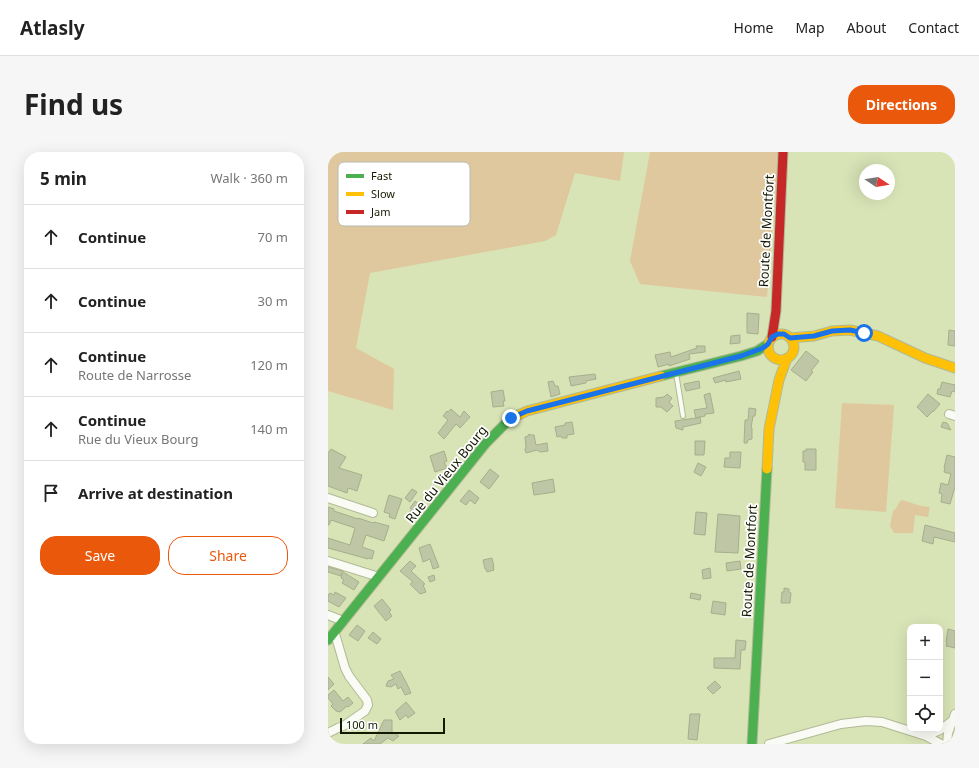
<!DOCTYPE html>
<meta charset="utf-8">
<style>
:root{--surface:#fff;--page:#f6f6f6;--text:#222;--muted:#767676;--line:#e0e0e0;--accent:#ea580c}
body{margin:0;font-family:"Noto Sans",sans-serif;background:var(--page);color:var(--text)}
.controls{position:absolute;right:12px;bottom:12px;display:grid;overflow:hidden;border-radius:8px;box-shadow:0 4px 16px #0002}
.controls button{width:36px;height:36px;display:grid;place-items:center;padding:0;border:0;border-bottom:1px solid var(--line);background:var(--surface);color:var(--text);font:20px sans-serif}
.compass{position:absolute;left:531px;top:12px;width:36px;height:36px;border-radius:50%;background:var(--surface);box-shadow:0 4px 16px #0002;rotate:102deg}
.scale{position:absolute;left:12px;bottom:10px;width:105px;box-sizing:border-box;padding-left:4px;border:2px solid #141a00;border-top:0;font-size:11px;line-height:14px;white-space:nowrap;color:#141a00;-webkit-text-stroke:3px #fff;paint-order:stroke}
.stop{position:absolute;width:12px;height:12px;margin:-9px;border:3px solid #1a73e8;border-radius:50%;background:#fff}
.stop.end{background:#1a73e8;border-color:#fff;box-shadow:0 1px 4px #0008}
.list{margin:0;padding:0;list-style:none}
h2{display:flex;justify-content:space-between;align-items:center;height:52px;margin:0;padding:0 16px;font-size:17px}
h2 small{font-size:13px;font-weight:400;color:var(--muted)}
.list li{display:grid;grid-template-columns:26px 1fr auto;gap:12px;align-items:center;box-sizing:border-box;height:64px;padding:0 16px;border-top:1px solid var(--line)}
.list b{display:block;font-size:15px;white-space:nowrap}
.list p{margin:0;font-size:13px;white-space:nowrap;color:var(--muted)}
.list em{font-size:13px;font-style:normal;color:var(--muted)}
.actions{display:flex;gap:8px;padding:12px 16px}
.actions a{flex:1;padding:9px 0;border:1px solid var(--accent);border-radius:16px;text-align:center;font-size:14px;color:var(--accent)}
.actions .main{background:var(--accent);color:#fff}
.icon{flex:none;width:22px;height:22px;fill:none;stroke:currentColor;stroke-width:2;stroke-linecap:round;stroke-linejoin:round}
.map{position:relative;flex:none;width:627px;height:592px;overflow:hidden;border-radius:16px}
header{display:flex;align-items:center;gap:24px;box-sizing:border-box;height:56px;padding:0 20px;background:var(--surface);border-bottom:1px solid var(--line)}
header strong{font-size:19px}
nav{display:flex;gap:22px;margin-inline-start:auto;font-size:14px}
.intro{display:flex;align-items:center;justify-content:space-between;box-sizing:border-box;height:96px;padding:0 24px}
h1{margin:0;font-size:28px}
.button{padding:10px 18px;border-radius:16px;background:var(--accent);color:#fff;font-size:14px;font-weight:700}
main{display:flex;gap:24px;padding:0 24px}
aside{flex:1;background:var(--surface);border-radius:16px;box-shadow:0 4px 16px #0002}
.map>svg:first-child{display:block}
</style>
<header>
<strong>Atlasly</strong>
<nav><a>Home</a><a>Map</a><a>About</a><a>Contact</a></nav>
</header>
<div class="intro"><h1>Find us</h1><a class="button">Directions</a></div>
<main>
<aside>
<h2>5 min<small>Walk · 360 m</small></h2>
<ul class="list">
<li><svg class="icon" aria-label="ahead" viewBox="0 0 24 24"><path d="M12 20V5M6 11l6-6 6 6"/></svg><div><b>Continue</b></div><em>70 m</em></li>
<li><svg class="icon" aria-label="ahead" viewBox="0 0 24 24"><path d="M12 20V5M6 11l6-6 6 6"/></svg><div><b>Continue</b></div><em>30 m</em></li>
<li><svg class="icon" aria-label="ahead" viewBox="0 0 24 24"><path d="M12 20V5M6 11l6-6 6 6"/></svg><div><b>Continue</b><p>Route de Narrosse</p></div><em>120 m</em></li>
<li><svg class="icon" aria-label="ahead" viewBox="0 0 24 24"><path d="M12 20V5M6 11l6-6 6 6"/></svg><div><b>Continue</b><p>Rue du Vieux Bourg</p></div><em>140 m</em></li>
<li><svg class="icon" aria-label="arrive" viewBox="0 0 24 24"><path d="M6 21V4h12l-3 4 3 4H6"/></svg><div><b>Arrive at destination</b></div></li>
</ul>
<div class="actions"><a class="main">Save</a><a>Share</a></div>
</aside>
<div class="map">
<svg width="627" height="592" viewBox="0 0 627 592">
<rect width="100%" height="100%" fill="#d8e3b6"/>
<path fill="#dfc89d" d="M 0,0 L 296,0 L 292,29 L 247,21 L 228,83 L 217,89 L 42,121 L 28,196 L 66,217 L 65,258 L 0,239 Z
M 322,0 L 451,0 L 439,145 L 312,132 L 302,109 Z
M 514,251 L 566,253 L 558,360 L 507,356 Z
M 574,348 L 593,354 L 602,355 L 600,365 L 587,363 L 585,381 L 566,381 L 562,374 L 565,359 C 571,355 568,352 574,348 Z"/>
<path fill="#bec6a6" stroke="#a6af8b" d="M 419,161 L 431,162 L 430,182 L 419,181 Z
M 621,178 L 627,179 L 627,194 L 620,193 Z
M 412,183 L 412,191 L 402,192 L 403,184 Z
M 368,194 L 377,194 L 377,200 L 361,202 L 362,207 L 341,214 L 341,212 L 330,215 L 327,203 L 342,200 L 343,205 L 369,196 Z
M 478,199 L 491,209 L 483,219 L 485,220 L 478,229 L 463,218 Z
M 411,219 L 413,227 L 398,230 L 398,228 L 387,231 L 385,226 Z
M 267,222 L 268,227 L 258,229 L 258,231 L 243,234 L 241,225 Z
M 225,229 L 227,234 L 230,234 L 232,242 L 223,245 L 220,230 Z
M 371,229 L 372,236 L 358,239 L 356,232 Z
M 614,230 L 627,233 L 627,240 L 624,239 L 622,245 L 609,242 L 610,237 L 612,237 Z
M 175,238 L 177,249 L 175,249 L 176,254 L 165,255 L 163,240 Z
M 382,241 L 386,261 L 377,262 L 377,264 L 368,266 L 372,265 L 373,271 L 355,275 L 355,278 L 348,276 L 347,269 L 368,266 L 366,258 L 379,256 L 376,243 Z
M 339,242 L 344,246 L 341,250 L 345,254 L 339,260 L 333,255 L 328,255 L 328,246 L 336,245 Z
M 600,242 L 612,252 L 605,260 L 605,259 L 599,265 L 589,255 Z
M 421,256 L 428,257 L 427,264 L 425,264 L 423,276 L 424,276 L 424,287 L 420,288 L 419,291 L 416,291 L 417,268 L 420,268 Z
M 123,257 L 132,265 L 136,259 L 142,265 L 132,276 L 128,272 L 116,287 L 110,281 L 120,268 L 115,264 L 119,259 L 120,260 Z
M 244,270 L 246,282 L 239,283 L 239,286 L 234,286 L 233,284 L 229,285 L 227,275 L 237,273 L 237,271 Z
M 615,270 L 619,271 L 623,278 L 613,275 Z
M 201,282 L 203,283 L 206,283 L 208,293 L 219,291 L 220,299 L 212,300 L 209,298 L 198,301 L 197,297 L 198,295 L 197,285 L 200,284 Z
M 367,289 L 377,289 L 376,303 L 367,303 Z
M 3,297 L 18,305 L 11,316 L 34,323 L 29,339 L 20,336 L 19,341 L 0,334 L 0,301 Z
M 478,297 L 488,297 L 488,318 L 477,318 L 477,310 L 475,310 L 475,299 L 478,299 Z
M 116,299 L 119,309 L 116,310 L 119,316 L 107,320 L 102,304 Z
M 402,300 L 413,300 L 412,316 L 396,315 L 397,306 L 402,306 Z
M 619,303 L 627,305 L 627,335 L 622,352 L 613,350 L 614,342 L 611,341 L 613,331 L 620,333 L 623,322 L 616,320 L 617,316 L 616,316 Z
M 370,311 L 378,315 L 373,324 L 366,320 Z
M 162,317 L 171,324 L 161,337 L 152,330 Z
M 225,327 L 227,340 L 206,343 L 204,331 Z
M 84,337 L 89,340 L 82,350 L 77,346 Z
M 141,338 L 151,346 L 147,352 L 142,348 L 138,353 L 132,349 Z
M 61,343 L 74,347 L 67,367 L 61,365 L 62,362 L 56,360 Z
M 87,349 L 96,356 L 85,370 L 78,365 L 84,357 L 82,356 Z
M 0,355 L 6,357 L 6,359 L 30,367 L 30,366 L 45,371 L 46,370 L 61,374 L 56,389 L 38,383 L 34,395 L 46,399 L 44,407 L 40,406 L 40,407 L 0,396 L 0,386 L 22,393 L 27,376 L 3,368 L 1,373 L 0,373 Z
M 368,360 L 379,361 L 377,383 L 366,382 Z
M 390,362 L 412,364 L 410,401 L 387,400 Z
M 597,373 L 627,381 L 627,390 L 606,385 L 605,392 L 594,389 Z
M 102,392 L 111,415 L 105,417 L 102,407 L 95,410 L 91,396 Z
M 164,406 L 166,415 L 165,415 L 166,418 L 159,420 L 158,417 L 157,417 L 155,408 Z
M 82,409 L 88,414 L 83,419 L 97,432 L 95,433 L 98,440 L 92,442 L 82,432 L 85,430 L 72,419 Z
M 412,409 L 413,417 L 399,419 L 398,411 Z
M 0,415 L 15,419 L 15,420 L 31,430 L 26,438 L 14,431 L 16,428 L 13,426 L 14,421 L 13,424 L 0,420 Z
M 382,416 L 383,426 L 375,427 L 374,418 Z
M 106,423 L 107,428 L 102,430 L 100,425 Z
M 456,436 L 461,437 L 461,440 L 463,441 L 462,451 L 453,451 L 454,440 L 456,440 Z
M 7,440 L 18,446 L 11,455 L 0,449 L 0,443 L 2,441 L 6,443 Z
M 363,441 L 373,443 L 372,448 L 362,446 Z
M 54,447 L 63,458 L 61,460 L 64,464 L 58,469 L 46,454 Z
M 385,449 L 398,451 L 397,463 L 383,461 Z
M 29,473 L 37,479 L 30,489 L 21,483 Z
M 620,477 L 627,479 L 627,496 L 618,494 L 619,491 L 618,490 Z
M 45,480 L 53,487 L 49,492 L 40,486 Z
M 408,488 L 418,489 L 417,498 L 413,498 L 412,517 L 386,516 L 386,506 L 407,506 Z
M 72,519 L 79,532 L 83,541 L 77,543 L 73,535 L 70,537 L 68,532 L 63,535 L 58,534 L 60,529 L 66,527 L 63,523 Z
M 0,525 L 6,532 L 0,538 Z
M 387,529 L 393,535 L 385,542 L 379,536 Z
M 6,538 L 15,549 L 20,545 L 25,551 L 20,555 L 19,554 L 12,560 L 8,559 L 3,554 L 5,552 L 0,546 L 0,543 Z
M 78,550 L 87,561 L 80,566 L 78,563 L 72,568 L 68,561 L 68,559 Z
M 362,562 L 372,562 L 369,588 L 360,587 Z
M 56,568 L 64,568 L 64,580 L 71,584 L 65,589 L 60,586 L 52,592 L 35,592 L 43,586 L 46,589 Z"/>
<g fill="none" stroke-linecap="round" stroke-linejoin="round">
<g stroke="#b1ba96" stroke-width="6">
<path id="lane" d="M 348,221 L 355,264"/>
</g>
<g stroke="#b1ba96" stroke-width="10">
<path id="street" d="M 621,262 L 627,264
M 0,346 L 45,361
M 0,409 L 51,425
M 0,463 L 15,469
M 0,581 L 10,576 L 17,573 L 37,559 L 40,553 L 39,548 L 21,524 L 17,516 L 8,485 L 5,481
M 598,584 L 613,592
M 441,592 L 513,572 L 538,569 L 554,570 L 598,584 L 612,578 L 624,569
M 619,592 L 620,581 L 627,562"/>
</g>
<g stroke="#b1ba96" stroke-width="11">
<path id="fast" d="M 333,224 L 413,204 L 429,199 L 440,192
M 0,488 L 158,291 L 182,267
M 424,592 L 439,317"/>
</g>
<g stroke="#b1ba96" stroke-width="11">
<path id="slow" d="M440 195a13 13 0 1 1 26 0a13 13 0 1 1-26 0Z
M 462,186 L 486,184 L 504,179 L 522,178 L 550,184 L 597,206 L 627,216
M 182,267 L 199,259 L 333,224
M 439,317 L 441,277 L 451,228 L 459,206"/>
</g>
<g stroke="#b1ba96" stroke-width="11">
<path id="jam" d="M 444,185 L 448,159 L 455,0"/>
</g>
<use href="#lane" stroke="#f9fbf4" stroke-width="4"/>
<use href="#street" stroke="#f9fbf4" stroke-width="8"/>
<use href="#fast" stroke="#4caf50" stroke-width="9"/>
<use href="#slow" stroke="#ffc107" stroke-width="9"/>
<use href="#jam" stroke="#c62828" stroke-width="9"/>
</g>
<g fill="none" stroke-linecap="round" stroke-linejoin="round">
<path stroke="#1a73e8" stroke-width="5" d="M 183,266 L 199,259 L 413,204 L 435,196 L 440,192 L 444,185 L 450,182 L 456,182 L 462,186 L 486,184 L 504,179 L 522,178 L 536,181"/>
</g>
<g text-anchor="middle" stroke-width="3.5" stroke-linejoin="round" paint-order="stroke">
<g font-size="13" fill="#141a00" stroke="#fff">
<text transform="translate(438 79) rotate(-87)" y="5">Route de Montfort</text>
<text transform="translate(118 322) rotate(-51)" y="5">Rue du Vieux Bourg</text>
<text transform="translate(421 409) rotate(-87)" y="5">Route de Montfort</text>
</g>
</g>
<rect x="10" y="10" width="132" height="64" rx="6" fill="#fff" stroke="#b8bab2" stroke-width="1"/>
<rect x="18" y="22" width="18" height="4" fill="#4caf50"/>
<rect x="18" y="40" width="18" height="4" fill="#ffc107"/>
<rect x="18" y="58" width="18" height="4" fill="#c62828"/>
<g font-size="11" fill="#141a00">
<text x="43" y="28">Fast</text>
<text x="43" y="46">Slow</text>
<text x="43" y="64">Jam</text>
</g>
</svg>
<div class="controls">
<button>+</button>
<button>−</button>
<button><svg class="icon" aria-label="locate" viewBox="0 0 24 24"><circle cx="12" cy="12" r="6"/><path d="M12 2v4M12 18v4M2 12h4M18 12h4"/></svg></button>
</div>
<svg class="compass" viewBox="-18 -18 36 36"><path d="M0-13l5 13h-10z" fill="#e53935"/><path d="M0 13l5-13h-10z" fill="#767676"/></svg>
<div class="scale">100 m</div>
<div class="stop" style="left:536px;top:181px"></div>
<div class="stop end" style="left:183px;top:266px"></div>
</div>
</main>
